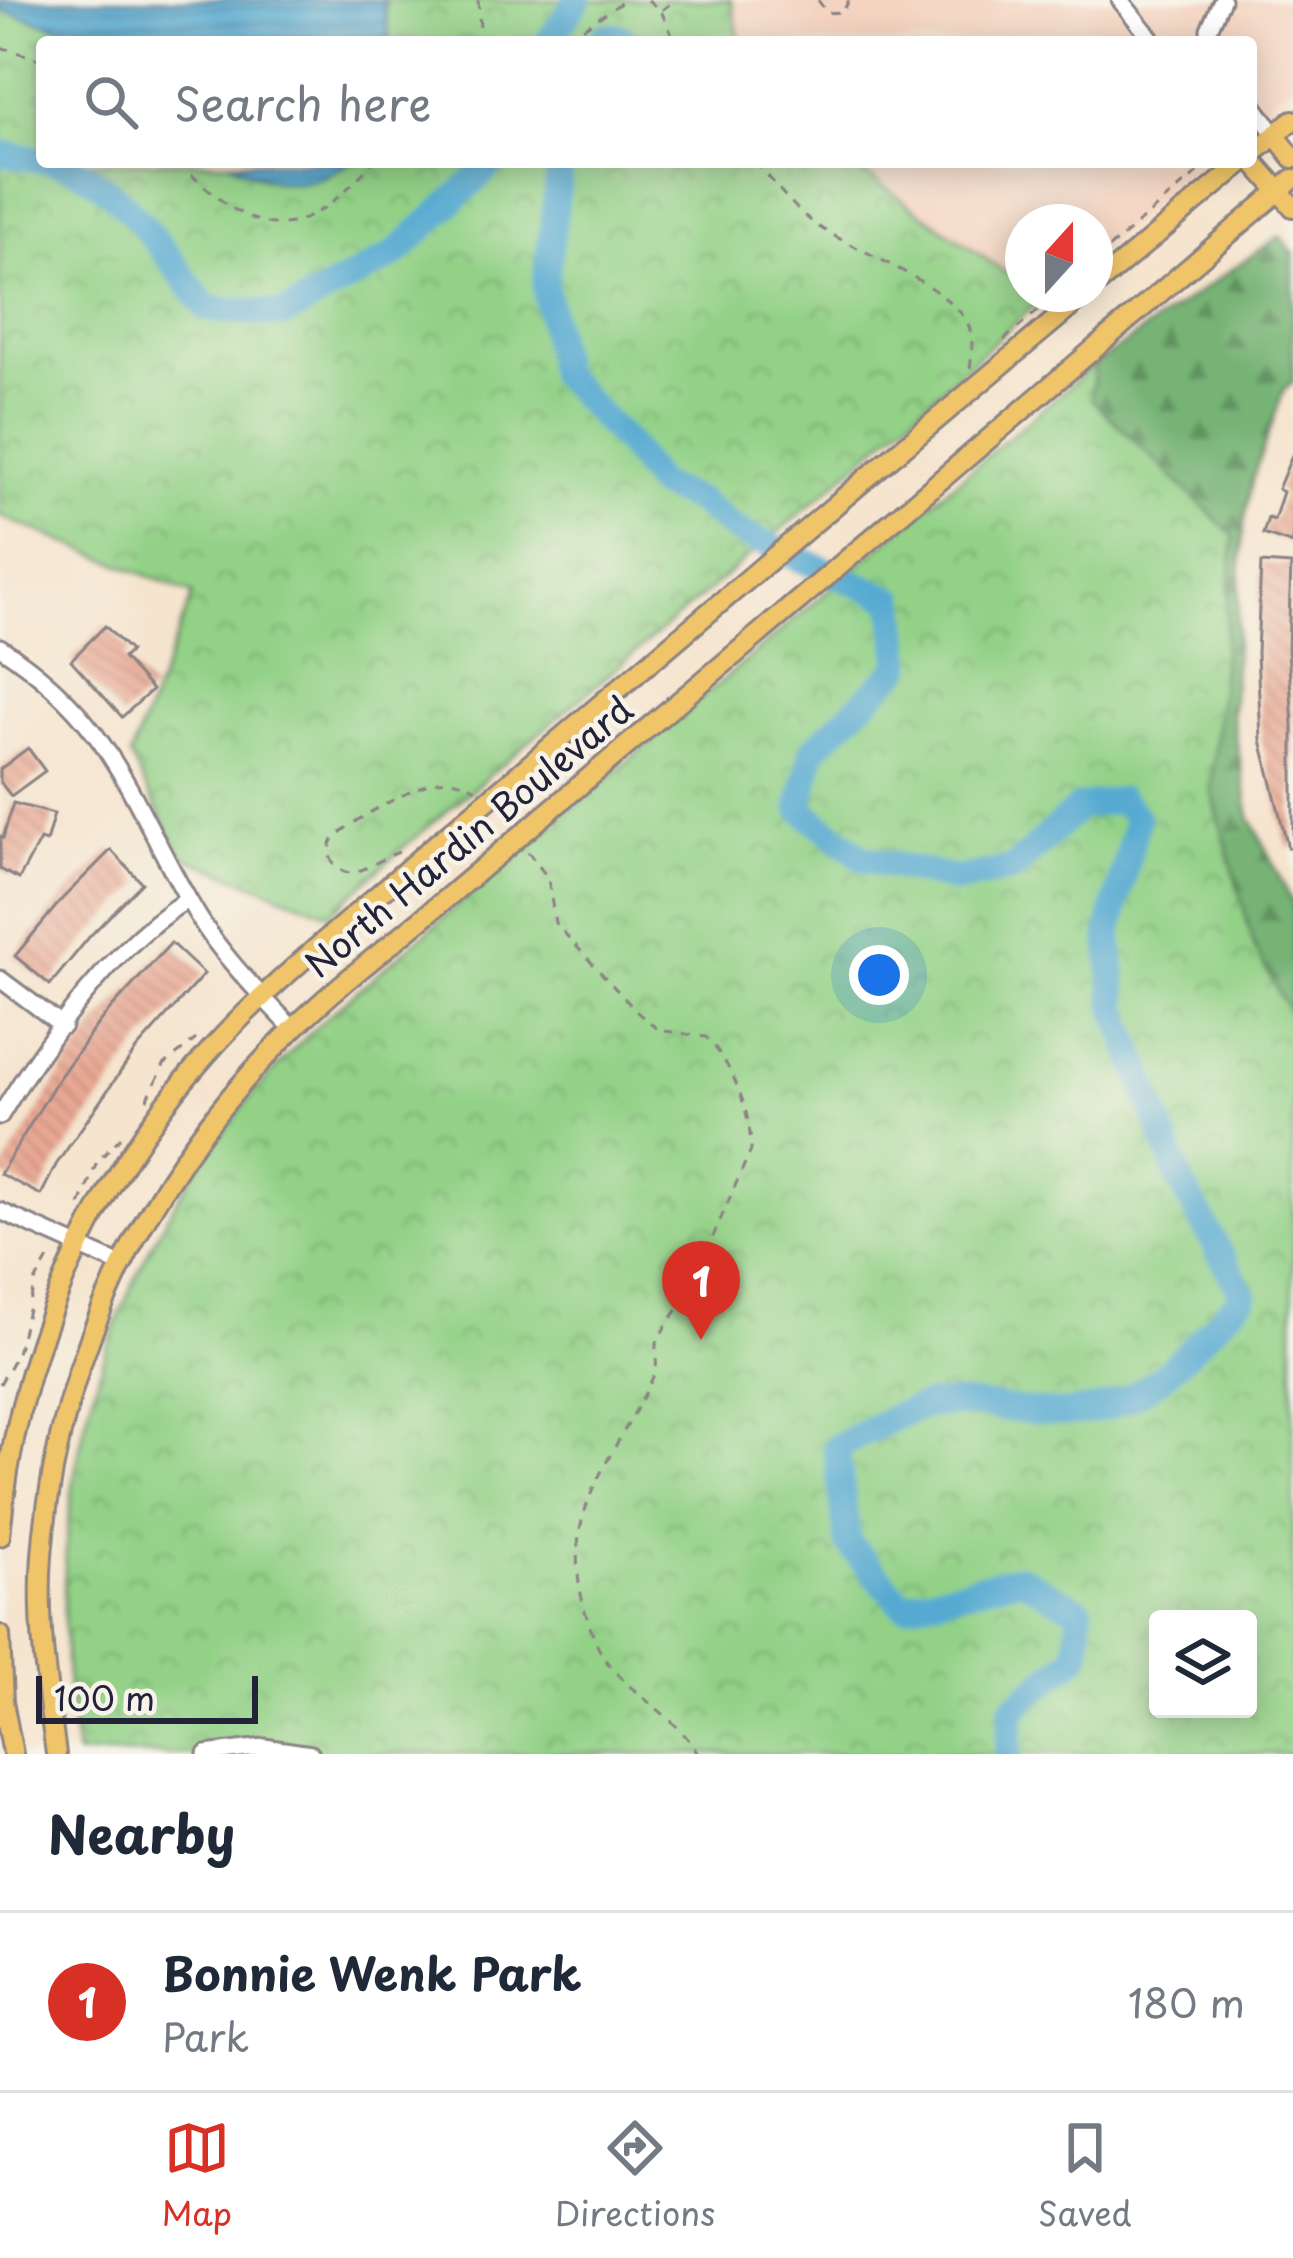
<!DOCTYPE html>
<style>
:root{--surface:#fff;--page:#f6f6f7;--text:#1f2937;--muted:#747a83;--line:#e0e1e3;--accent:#d93025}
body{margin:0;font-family:"Playpen Sans",sans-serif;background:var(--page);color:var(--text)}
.controls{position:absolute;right:36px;bottom:36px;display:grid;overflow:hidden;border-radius:12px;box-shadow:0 6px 30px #0003}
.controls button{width:108px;height:108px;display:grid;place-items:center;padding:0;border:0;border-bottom:3px solid var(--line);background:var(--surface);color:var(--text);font:60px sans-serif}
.compass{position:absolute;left:1005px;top:204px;width:108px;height:108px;border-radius:50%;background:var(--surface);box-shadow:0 6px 30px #0003;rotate:21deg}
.scale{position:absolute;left:36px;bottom:30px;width:222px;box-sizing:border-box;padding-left:12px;border:6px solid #22223b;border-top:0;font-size:33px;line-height:42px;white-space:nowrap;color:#22223b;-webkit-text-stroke:9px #f7f3e8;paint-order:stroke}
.you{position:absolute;left:879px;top:975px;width:42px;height:42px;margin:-30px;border:9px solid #fff;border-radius:50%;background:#1a73e8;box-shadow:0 0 0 18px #1a73e833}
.badge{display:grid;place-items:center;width:78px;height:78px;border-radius:50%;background:var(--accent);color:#fff;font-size:39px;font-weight:700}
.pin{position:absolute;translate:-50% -99px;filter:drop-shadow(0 3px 6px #0008)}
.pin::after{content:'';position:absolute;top:63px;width:42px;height:36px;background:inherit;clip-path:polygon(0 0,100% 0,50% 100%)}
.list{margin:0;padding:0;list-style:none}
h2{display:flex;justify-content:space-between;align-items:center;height:156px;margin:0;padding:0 48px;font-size:51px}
h2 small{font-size:39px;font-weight:400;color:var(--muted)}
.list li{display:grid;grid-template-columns:78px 1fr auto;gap:36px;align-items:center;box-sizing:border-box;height:180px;padding:0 48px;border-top:3px solid var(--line)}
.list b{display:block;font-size:45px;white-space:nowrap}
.list p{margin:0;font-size:39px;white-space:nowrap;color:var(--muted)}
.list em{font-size:39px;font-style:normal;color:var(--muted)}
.icon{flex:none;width:66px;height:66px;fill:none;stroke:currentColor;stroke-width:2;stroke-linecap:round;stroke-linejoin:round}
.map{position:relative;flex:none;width:1293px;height:1754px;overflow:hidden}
.search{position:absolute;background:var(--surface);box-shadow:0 6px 30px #0003;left:36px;right:36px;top:36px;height:132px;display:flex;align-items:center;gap:30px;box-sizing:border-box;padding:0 42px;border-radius:12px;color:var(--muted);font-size:45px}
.sheet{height:336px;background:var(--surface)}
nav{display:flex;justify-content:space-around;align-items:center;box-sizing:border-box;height:168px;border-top:3px solid var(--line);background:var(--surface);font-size:33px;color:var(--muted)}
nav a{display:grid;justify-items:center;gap:6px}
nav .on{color:var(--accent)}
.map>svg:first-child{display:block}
</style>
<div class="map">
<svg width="1293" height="1754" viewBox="0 0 1293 1754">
<defs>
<pattern id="forest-firs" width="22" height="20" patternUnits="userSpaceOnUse" patternTransform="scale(3)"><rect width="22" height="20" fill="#76b374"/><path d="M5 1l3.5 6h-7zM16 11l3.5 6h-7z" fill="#609160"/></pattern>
<pattern id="park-crowns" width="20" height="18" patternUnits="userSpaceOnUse" patternTransform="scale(3)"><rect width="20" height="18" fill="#93d187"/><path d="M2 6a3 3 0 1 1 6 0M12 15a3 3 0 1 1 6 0" fill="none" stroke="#7eb375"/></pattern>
<pattern id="water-rules" width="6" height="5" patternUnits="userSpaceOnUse" patternTransform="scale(3)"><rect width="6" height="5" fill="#57aad2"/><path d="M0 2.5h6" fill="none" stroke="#488aac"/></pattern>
<pattern id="building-back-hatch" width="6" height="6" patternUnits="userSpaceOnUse" patternTransform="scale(3)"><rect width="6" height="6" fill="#e8a792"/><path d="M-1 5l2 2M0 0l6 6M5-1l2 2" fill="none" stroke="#c78f7f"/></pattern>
</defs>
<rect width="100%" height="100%" fill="#f7f3e8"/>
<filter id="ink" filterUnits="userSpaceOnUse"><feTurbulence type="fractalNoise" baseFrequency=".00833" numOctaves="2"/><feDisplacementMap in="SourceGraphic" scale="24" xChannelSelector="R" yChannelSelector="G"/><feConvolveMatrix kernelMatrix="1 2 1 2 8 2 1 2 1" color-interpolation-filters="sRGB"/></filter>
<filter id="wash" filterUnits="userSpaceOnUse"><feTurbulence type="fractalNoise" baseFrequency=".004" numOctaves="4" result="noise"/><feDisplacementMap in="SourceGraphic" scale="48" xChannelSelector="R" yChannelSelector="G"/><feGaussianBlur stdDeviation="2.7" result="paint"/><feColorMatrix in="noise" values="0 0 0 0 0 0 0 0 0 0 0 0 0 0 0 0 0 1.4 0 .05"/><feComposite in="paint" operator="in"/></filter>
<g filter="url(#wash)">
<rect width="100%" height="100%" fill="#f5e4ce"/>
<path fill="#f4d3c0" d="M 731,0 L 1293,0 L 1293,80 L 1251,118 L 1251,42 L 740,42 Z
M 849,162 L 1202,162 L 1095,253 L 1095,222 L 1023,222 L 1023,285 Z"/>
<path fill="url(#forest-firs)" stroke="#4c6a58" stroke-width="3" d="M 1280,236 L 1293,253 L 1293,382 L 1284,389 L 1252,480 L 1243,529 L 1232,715 L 1250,817 L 1293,904 L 1293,1020 L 1253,946 L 1211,789 L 1234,536 L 1090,398 L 1095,364 Z"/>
<path fill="url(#park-crowns)" stroke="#5a7a61" stroke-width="3" fill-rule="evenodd" d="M 0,0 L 731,0 L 740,42 L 42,42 L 42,162 L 849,162 L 1023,285 L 1023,294 L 1042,299 L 823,494 L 406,845 L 330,914 L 182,856 L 130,757 L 193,594 L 0,516 Z
M 1095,364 L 1091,399 L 1234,536 L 1211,789 L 1254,946 L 1293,1020 L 1293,1754 L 77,1754 C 28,1471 120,1209 330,1014 ZM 1158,1619 L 1248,1619 L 1248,1709 L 1158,1709 Z"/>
<path fill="url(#water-rules)" stroke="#3c6686" stroke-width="3" d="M 0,0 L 384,0 L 390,42 L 109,42 L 0,10 Z
M 230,162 L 351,162 C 303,192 278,188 230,162 Z"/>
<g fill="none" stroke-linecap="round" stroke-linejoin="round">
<path stroke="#57aad2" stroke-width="27" d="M 548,42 L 578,0
M 602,42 L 605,36 L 622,37 L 628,42
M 0,153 L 42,160
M 54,162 C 115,172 170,262 208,309 L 283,315 L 394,255 L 494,162
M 551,162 L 560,168 L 545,286 L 560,373 L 629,446 L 657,485 L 698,501 L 736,531 L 894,600 L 901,666 L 813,750 L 800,808 L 863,858 L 956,880 L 1013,869 L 1079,807 L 1121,800 L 1137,819 L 1109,932 L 1116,1008 L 1181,1183 L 1244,1296 C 1199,1336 1161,1395 1098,1409 C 1044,1422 985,1399 930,1405 C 904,1409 862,1435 836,1447 L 848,1543 L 903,1605 L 1020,1577 L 1080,1610 L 1078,1655 L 1013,1708 L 1008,1754"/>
</g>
<g id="blocks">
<path fill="url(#building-back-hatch)" d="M 1293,453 L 1293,544 L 1263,534 L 1268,518 L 1274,520 L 1283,492 L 1278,489 Z
M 1261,563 L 1291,565 L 1288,649 L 1293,725 L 1293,847 L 1288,848 L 1261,740 L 1257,653 Z
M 105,626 L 130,651 L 123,658 L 152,690 L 122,717 L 71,660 Z
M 28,748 L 45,771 L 11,796 L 0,782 L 0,769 Z
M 13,803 L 54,814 L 46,842 L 40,840 L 19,879 L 0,869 L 0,836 L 3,838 Z
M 111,850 L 142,883 L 90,936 L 50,985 L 15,956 L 62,899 Z
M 171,943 L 204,974 L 135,1051 L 56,1165 L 41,1195 L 0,1174 L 58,1079 L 99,1022 Z"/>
</g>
</g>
<g filter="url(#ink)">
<use href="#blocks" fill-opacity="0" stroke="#8c8384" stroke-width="3"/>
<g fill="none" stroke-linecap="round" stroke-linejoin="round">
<g stroke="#8c8384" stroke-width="21">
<path id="minor" d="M 1120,0 L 1154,42
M 1209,42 L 1209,29 L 1222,0
M 1251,102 L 1276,136
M 0,647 C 118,724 131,805 198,916 C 224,959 259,993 293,1029
M 0,979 L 63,1026
M 0,1116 C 46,1040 112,946 188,899
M 0,1211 L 121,1265
M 206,1754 L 264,1747 L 311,1754"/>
</g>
<g stroke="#8c8384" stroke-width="24">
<path id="major" d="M 1276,136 L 1293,158
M 1251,155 L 1293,120
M 1251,159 L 1293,207
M 1095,286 L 1243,162
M 874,472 L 1086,294
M 909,507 L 1293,179
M 0,1536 C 15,1360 88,1187 206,1055 C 272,980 355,917 429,850
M 0,1635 L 3,1702 L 13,1754
M 56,1754 C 47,1688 37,1622 42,1555 C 57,1356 149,1171 290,1032 C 341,981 402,937 456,890"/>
</g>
<path stroke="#8c8384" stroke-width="3" stroke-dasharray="9 9" stroke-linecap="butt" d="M 478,0 L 481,42
M 648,0 L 661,11 L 673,37 L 687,42
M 818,0 L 827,13 L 843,12 L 849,0
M 662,10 L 675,0
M 572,42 L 582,29 L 625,0
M 0,47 L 42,60
M 178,162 C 259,241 295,249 373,162
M 756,162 C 777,187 800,217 829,233 C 862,252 951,288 968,324 C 974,338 972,354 970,369
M 1095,260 L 1210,162
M 1004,340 L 1057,294
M 399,852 C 384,857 370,868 355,872 C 339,877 324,858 332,842 C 342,824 410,790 431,783 C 447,778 462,780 476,789
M 528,852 L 548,878 L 555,923 L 639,1014 L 659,1030 L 706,1037 C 733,1065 751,1112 751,1150 C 728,1200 708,1252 683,1301 C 676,1314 664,1326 658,1340 C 652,1352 660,1362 654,1375 C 607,1474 547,1519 595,1640 C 614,1690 672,1707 698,1754
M 147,1100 L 164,1065 L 196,1039
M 80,1205 L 97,1162 L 121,1137
M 0,1384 L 17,1353 L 35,1282 L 51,1253"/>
<use href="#minor" stroke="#fff" stroke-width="15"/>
<use href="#major" stroke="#f0c469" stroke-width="18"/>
<g stroke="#8c8384" stroke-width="24" stroke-linecap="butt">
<path id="major-bridge" d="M 429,850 L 874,472
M 456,890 L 909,507"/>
</g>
<use href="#major-bridge" stroke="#f0c469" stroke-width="18"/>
</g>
</g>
<g text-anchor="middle" stroke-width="9" stroke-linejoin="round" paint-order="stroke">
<g font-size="36" fill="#22223b" stroke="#f7f3e8">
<text transform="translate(469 837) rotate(-40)" y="13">North Hardin Boulevard</text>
</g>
</g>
</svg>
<div class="controls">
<button><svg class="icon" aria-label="layers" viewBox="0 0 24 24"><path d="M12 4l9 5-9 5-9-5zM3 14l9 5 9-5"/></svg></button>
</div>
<svg class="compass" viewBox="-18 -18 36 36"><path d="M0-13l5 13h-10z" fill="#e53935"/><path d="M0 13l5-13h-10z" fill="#747a83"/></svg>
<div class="scale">100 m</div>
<div class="you"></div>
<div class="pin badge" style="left:701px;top:1340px">1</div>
<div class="search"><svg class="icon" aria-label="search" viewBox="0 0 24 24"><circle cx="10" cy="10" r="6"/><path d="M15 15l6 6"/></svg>Search here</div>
</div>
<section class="sheet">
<h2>Nearby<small></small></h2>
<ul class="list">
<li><span class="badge">1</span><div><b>Bonnie Wenk Park</b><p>Park</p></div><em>180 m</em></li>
</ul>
</section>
<nav>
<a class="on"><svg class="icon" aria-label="map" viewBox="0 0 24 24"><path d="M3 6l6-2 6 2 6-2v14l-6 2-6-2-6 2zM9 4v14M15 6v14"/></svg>Map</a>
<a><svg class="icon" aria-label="directions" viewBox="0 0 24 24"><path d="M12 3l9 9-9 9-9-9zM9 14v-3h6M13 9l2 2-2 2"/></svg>Directions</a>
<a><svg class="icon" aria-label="saved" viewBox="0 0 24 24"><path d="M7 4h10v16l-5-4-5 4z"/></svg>Saved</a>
</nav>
